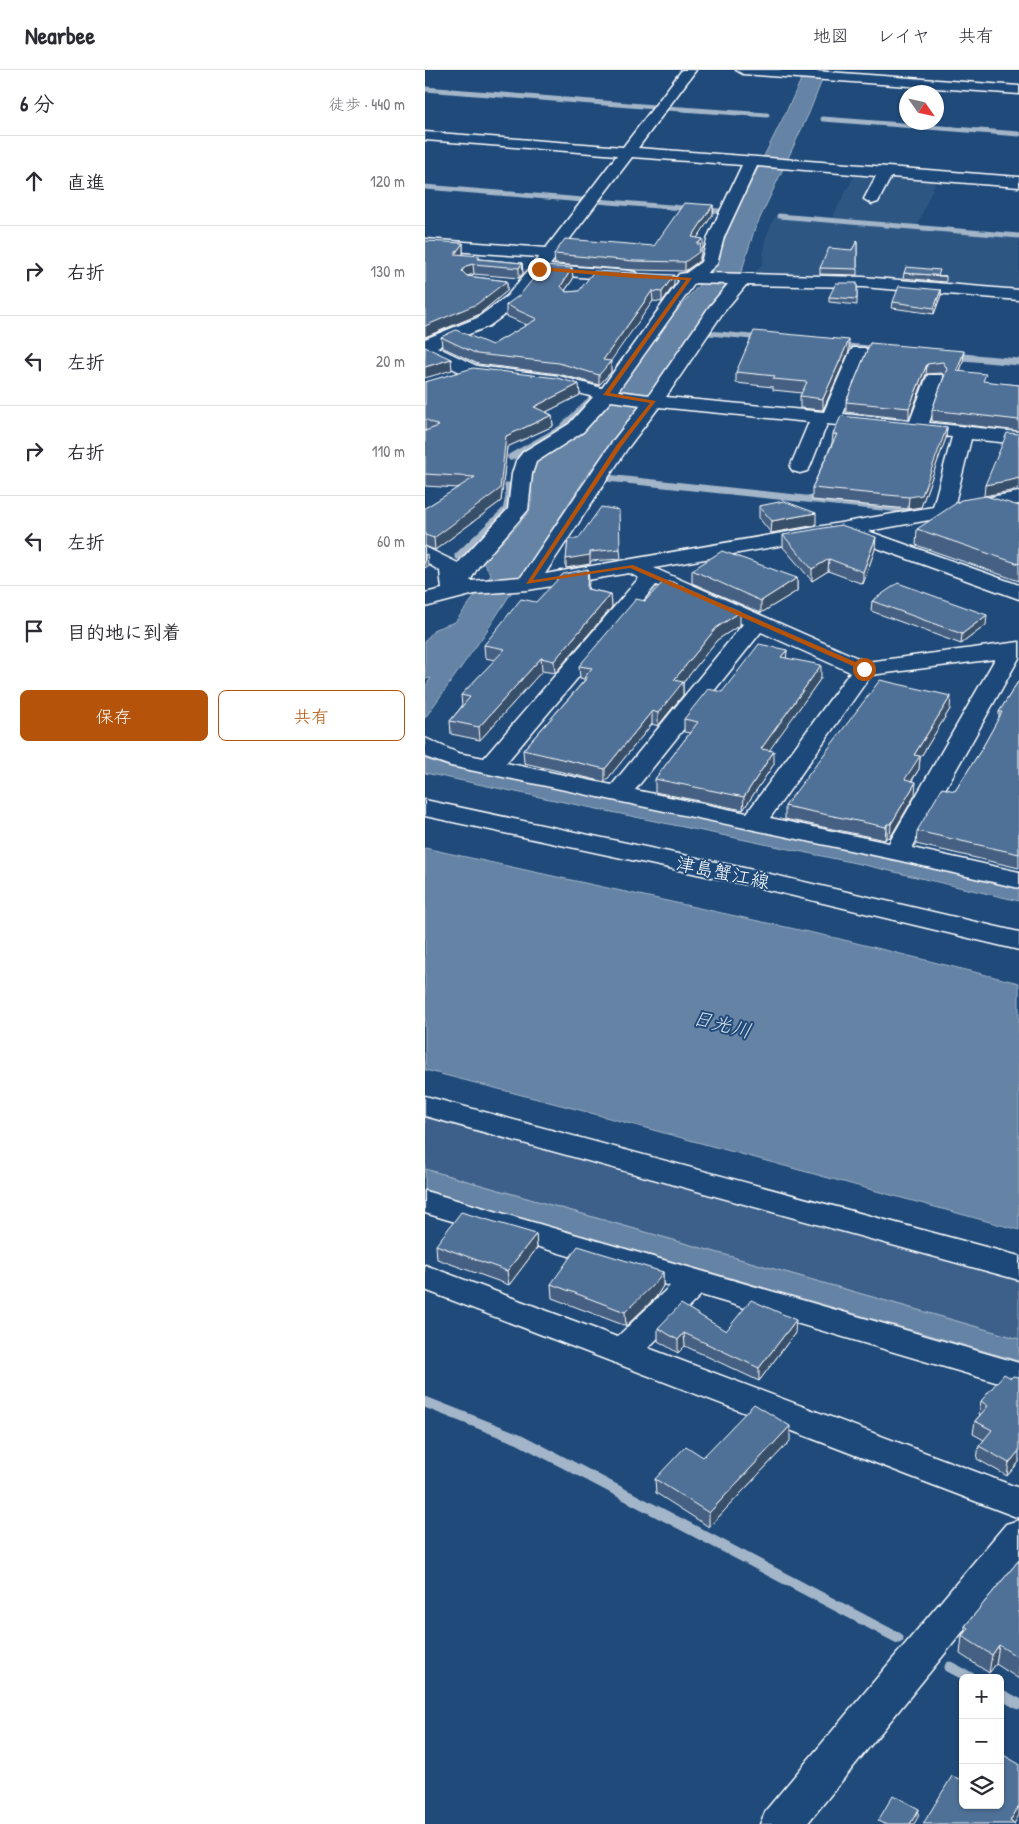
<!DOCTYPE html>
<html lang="ja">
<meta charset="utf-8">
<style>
:root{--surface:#fff;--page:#f7f7f7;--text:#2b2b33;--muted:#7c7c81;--line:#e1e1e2;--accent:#b45309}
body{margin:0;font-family:"Patrick Hand","Klee One",sans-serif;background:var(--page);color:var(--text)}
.controls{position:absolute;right:15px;bottom:15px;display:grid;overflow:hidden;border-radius:8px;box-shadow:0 1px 4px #0004}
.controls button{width:45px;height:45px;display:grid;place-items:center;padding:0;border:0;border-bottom:1px solid var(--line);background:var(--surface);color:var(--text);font:25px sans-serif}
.compass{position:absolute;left:474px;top:15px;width:45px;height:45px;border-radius:50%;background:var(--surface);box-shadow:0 1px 4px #0004;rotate:124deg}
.stop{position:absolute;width:15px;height:15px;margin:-11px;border:4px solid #b45309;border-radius:50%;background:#fff}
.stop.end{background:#b45309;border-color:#fff;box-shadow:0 1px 5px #0008}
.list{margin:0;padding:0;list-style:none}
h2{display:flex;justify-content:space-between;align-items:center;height:65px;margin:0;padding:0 20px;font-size:21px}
h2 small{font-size:16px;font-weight:400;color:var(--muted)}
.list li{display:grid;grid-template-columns:32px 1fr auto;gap:15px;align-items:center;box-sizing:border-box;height:90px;padding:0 20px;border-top:1px solid var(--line)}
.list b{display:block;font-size:19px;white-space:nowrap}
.list em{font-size:16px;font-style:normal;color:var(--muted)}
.actions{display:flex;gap:10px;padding:15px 20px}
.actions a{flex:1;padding:11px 0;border:1px solid var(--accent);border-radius:8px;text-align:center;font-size:18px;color:var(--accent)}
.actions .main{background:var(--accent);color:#fff}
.icon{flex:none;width:28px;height:28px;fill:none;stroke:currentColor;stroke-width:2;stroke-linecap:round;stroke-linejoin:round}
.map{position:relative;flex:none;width:594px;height:1754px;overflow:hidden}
header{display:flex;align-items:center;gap:30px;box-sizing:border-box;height:70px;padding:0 25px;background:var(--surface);border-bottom:1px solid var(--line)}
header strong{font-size:24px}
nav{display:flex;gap:28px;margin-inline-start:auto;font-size:18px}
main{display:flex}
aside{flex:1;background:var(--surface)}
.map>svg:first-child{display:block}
</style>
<header>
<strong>Nearbee</strong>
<nav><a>地図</a><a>レイヤ</a><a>共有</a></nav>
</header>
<main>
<aside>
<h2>6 分<small>徒歩 · 440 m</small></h2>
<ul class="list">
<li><svg class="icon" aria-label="ahead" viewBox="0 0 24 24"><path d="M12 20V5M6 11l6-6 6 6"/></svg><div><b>直進</b></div><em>120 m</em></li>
<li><svg class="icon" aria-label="right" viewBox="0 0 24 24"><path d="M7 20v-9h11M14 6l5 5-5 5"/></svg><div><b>右折</b></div><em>130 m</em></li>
<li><svg class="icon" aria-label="left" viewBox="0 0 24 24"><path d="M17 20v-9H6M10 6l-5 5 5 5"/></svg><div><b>左折</b></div><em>20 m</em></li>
<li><svg class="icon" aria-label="right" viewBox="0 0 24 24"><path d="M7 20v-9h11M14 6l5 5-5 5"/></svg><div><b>右折</b></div><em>110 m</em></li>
<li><svg class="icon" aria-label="left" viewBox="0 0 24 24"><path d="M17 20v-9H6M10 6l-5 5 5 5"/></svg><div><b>左折</b></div><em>60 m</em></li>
<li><svg class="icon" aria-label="arrive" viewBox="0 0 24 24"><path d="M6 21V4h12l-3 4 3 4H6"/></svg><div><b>目的地に到着</b></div></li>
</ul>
<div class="actions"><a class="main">保存</a><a>共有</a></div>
</aside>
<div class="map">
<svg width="594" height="1754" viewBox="0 0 594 1754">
<rect width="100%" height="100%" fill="#1f4a7a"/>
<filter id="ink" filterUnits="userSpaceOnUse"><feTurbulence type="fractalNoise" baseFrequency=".02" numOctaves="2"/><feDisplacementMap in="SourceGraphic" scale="10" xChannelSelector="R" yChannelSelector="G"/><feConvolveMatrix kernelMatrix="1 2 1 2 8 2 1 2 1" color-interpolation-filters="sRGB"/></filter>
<g filter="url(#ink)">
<path fill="#2e5683" d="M 431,102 L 512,108 L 492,156 L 407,148 Z
M 350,147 L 594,167 L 594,223 L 332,206 L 328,204 L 337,195 L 340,169 Z"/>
<path fill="#3c618b" stroke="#9eb0c5" d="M 0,1041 L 594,1203 L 594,1269 L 0,1099 Z"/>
<path fill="#6583a4" stroke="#a3b5c8" d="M 376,0 L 401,0 L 384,43 L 329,161 L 317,200 L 280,241 L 226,323 L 162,405 L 59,565 L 0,648 L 0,617 L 6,608 L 0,609 L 0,571 L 10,559 L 30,552 L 66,505 L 57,491 C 70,478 94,457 103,442 C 113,425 98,407 117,386 L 158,362 L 183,336 L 246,248 L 290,196 L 297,170 L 361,42 L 375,12 Z
M 0,689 L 25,697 L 439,780 L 594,817 L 594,831 L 435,794 L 0,703 Z
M 0,778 L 411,868 L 594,913 L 594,1160 L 151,1039 L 0,1000 Z
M 0,1099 L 594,1269 L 594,1291 L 0,1120 Z"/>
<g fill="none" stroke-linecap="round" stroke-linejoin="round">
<path stroke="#a3b5c8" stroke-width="5" d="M 0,19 L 230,37
M 242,38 L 342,45
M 398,49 L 594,64
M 0,117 L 158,130
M 172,131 L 294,141
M 354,146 L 594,166
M 284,263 L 337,268
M 413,275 L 454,279"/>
<path stroke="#a3b5c8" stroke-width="7" d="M 448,278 L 454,279
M 527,286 L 594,292
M 86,387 L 136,359 L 165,331
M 182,408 L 485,440
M 33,486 L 81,440 L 84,427 L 83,416"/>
<path stroke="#a3b5c8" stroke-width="11" d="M 0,1332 L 94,1369 L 473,1568
M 525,1597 L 546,1608
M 575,1624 L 594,1634"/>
<g stroke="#fff" stroke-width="3">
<path id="minor" d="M 257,0 L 271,0 L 213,78 L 594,107 L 594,117 L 466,107 L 453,132 L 447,134 L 439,129 L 451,106 L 332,96 L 299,167 L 292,194 L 282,203 L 438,207 L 594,220 L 594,230 L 438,217 L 321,215 L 297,244 L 241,327 L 399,342 L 425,282 L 428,278 L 440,278 L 443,282 L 418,344 L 485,351 L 501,309 L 503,305 L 517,305 L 519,309 L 504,353 L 594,362 L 594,374 L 546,369 L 530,433 L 594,422 L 594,434 L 443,461 L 594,515 L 594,529 L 416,465 L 229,498 L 442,592 L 594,572 L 594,588 L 487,778 L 594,802 L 594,818 L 472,790 L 26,696 L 0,687 L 0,668 L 33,683 L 59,688 L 214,508 L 204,503 L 103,520 L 50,524 L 0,537 L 0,523 L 17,519 L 15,501 L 0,492 L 0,477 L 33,493 L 83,439 L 87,404 L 91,391 L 98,382 L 144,354 L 168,327 L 133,317 L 41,305 L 0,285 L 0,269 L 52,248 L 82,226 L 114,187 L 0,179 L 0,169 L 121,178 L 192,85 L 0,70 L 0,62 L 198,77 ZM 207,87 L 317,95 L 283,167 L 276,192 L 261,203 L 254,204 L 251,208 L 254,211 L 177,318 L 134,306 L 52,296 L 12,277 L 64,256 L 94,234 L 118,204 L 204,211 L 210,210 L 213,206 L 210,202 L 204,201 L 125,195 ZM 270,213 L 303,214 L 284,237 L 224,325 L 193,321 ZM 186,331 L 216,335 L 187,372 L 96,507 L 45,511 L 53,497 L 103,440 L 107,404 L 111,392 L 158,362 ZM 234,337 L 384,352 L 365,397 L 368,401 L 375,403 L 382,401 L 385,397 L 402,354 L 527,367 L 508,437 L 120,504 L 202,379 ZM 231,515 L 318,554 L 187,715 L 81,693 ZM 336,562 L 425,602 L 322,743 L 210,720 ZM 570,589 L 464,773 L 345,748 L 446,605 Z
M 311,0 L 376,0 L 594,16 L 594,24 L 318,4 Z
M 0,1026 L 594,1186 L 594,1210 L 0,1046 Z
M 0,1121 L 594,1293 L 594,1319 L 276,1225 L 223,1278 L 594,1418 L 594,1448 L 0,1220 L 0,1195 L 192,1267 L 245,1216 L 0,1143 Z
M 594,1450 L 594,1492 L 382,1754 L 335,1754 L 341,1740 L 581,1454 Z"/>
</g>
<g stroke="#fff" stroke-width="3">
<path id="major" d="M 0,730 L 319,798 L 594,862 L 594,880 L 319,814 L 0,746 Z"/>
</g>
<use href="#minor" fill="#1f4a7a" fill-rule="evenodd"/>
<use href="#major" fill="#1f4a7a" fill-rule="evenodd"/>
</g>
<path fill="#456182" stroke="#fff" d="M 288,135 L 288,144 L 272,168 L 278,178 L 276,179 L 276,183 L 274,191 L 260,201 L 209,200 L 130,194 L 129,184 L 229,176 Z
M 432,171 L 432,205 L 395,204 L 395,198 L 427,180 Z
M 38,173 L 38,185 L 56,189 L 97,193 L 98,203 L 94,208 L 49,204 L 42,206 L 82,211 L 82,221 L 53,245 L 0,267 Z
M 147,198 L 148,209 L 140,221 L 141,222 L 249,215 L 237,232 L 228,231 L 185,291 L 186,302 L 174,315 L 134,304 L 53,294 L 17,277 L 16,267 L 67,275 L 102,255 L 81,246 L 81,235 Z
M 479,203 L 521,206 L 521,212 L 478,208 Z
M 432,213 L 432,235 L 404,232 L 404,227 Z
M 516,220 L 516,225 L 509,244 L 467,238 L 468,232 Z
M 445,273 L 538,292 L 535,301 L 560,312 L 594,315 L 594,361 L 507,351 L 507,340 L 519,306 L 517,303 L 501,304 L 484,349 L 421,342 L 421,332 Z
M 424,281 L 398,340 L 375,338 L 375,326 L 377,323 L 348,320 L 348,317 L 311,313 L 311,302 Z
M 0,312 L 155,325 L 121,342 L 127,345 L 128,356 L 82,377 L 76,431 L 10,480 L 0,476 L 0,438 L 33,418 L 0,416 L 0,361 L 1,360 L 0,360 Z
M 522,357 L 521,368 L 496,437 L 483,439 L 387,430 L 387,418 L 407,373 L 408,364 Z
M 334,436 L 391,455 L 346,463 L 334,448 Z
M 594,436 L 594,511 L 491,475 L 492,459 Z
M 358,465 L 450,479 L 438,514 L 403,501 L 387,511 L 358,477 Z
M 143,469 L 195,479 L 196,489 L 166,491 L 165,494 L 141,498 Z
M 163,499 L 163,519 L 186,524 L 187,537 L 130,603 L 117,601 L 55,670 L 26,664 L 25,651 L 37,636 L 36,625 L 70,590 L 60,588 L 59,575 L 111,532 Z
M 267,500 L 372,508 L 372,521 L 336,543 L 267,513 Z
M 220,531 L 315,555 L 292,570 L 258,613 L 258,625 L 233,656 L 227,654 L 180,712 L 99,693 L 98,680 L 159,611 L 159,609 L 155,608 L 154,596 Z
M 447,531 L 561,555 L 536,574 L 446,541 Z
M 362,580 L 361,588 L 396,608 L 344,680 L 349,694 L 318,740 L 230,722 L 230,709 L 265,663 L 259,662 L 259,649 L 297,622 Z
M 594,610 L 594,798 L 491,774 L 492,761 L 530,721 L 556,680 L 574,648 L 574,642 Z
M 525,639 L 495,688 L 494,699 L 487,711 L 490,725 L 465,768 L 462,767 L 460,770 L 360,749 L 360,736 Z
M 111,1164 L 112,1178 L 84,1215 L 12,1189 L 11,1175 Z
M 238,1202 L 238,1216 L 231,1227 L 201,1256 L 127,1228 L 126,1214 Z
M 233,1258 L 301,1261 L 370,1263 L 334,1311 L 260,1276 L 253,1283 L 233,1271 Z
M 586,1308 L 594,1392 L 582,1406 L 552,1389 L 554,1376 L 559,1370 L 548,1364 L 550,1351 L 555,1345 L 554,1344 L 556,1331 Z
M 365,1371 L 284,1457 L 231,1423 L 230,1409 L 278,1387 Z
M 594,1490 L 594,1609 L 571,1594 L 564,1603 L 535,1584 L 537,1566 L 540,1562 L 540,1556 Z"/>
<path fill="#384f6a" stroke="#fff" d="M 288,135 L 288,144 L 267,176 L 267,167 Z
M 278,169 L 278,178 L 276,179 L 276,183 L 274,191 L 260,201 L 260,192 L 272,174 Z
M 38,173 L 38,184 L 31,194 L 30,184 Z
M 97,193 L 98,203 L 94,208 L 94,198 Z
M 48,194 L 49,204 L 42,206 L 37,201 L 41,196 Z
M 147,198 L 148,209 L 136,226 L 136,216 Z
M 249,205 L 249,215 L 237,232 L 237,222 Z
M 82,211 L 82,221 L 53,245 L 0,267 L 0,256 Z
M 516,220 L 516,225 L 509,244 L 509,238 Z
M 227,221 L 228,231 L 183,295 L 186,291 L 186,302 L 174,315 L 174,305 L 178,290 Z
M 424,270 L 424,281 L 398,340 L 398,329 Z
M 539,281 L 538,292 L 531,312 L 532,301 Z
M 26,289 L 27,300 L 0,308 L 0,297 Z
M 502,294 L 501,304 L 484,349 L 484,338 Z
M 154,314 L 155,325 L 109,348 L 109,337 Z
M 127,345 L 128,356 L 82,377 L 76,431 L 10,480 L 9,468 L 81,366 Z
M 522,357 L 521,368 L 496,437 L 483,439 L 484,427 Z
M 594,408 L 594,418 L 586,421 L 559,426 L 560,415 Z
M 391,443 L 391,455 L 346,463 L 347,451 Z
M 451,467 L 450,479 L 438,514 L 438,502 Z
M 165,482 L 165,494 L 141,498 L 141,489 Z
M 2,484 L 3,496 L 0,498 L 0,485 Z
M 404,489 L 403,501 L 387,511 L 387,499 Z
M 163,499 L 164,512 L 162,531 L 162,519 Z
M 372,508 L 372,521 L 336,543 L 336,531 Z
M 186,524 L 187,537 L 130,603 L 129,591 Z
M 315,542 L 315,555 L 292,570 L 258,613 L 258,625 L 233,656 L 233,643 L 249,610 L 291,558 Z
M 562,545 L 561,555 L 536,574 L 537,564 Z
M 362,580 L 361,593 L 356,587 Z
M 116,588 L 117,601 L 55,670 L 54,657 Z
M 396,595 L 396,608 L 336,692 L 336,679 Z
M 526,626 L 525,639 L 495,688 L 494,699 L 479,722 L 480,709 L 489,685 Z
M 227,641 L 227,654 L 180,712 L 180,699 Z
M 349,681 L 349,694 L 318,740 L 319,727 Z
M 491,712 L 490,725 L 465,768 L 466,754 Z
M 462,754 L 462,767 L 460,770 L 461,757 Z
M 111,1164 L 112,1178 L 84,1215 L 82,1201 Z
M 238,1202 L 238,1216 L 231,1227 L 201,1256 L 200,1242 Z
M 371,1250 L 370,1263 L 334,1311 L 334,1298 Z
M 259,1263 L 260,1276 L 253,1283 L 253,1270 Z
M 365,1356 L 365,1371 L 284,1457 L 284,1443 Z
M 594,1381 L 594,1392 L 582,1406 L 584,1393 Z
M 574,1575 L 571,1594 L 564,1603 L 567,1585 Z
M 594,1736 L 594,1745 L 589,1754 L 585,1751 Z
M 494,1739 L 493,1747 L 489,1754 L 485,1754 Z"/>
<path fill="#507197" stroke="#fff" d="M 259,133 L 288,135 L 267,167 L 278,169 L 272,174 L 276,174 L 274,182 L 260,192 L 209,191 L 129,184 L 140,169 L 229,176 Z
M 0,171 L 38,173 L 30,184 L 55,186 L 53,189 L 97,193 L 94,198 L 48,194 L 41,196 L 37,201 L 42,206 L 82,211 L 52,234 L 0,256 Z
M 432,171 L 432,199 L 395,198 L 404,178 L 427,180 Z
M 118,196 L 147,198 L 136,216 L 141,222 L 154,221 L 169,201 L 249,205 L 237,222 L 227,221 L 178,290 L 186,291 L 174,305 L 134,293 L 52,284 L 16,267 L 31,260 L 67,275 L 112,249 L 81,235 L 95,225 Z
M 481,197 L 515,200 L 513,206 L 521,206 L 479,203 Z
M 411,213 L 432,213 L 432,229 L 404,227 Z
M 474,216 L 516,220 L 509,238 L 468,232 Z
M 329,261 L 424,270 L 398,329 L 375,326 L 382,312 L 348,309 L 350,306 L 311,302 Z
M 445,273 L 539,281 L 532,301 L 561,304 L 558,311 L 594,315 L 594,350 L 507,340 L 522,299 L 518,292 L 502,294 L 484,338 L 421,332 Z
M 0,277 L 26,289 L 0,297 Z
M 48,298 L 132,308 L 154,314 L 109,337 L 127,345 L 81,366 L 75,419 L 9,468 L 0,465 L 0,438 L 50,407 L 0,404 L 0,361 L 14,356 L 0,349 L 0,312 Z
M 416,346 L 522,357 L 497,425 L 484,427 L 387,418 L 412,364 L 408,364 Z
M 582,363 L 594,364 L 594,408 L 587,410 L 560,415 Z
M 561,426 L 594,436 L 594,494 L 492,459 L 536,430 Z
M 359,431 L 391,443 L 347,451 L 334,436 Z
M 176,437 L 194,440 L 195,479 L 165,482 L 165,485 L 141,489 L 143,469 L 153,469 Z
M 416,455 L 451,467 L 438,502 L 404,489 L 387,499 L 358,465 Z
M 297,481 L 372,508 L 336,531 L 267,500 Z
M 163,499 L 162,519 L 186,524 L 129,591 L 116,588 L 54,657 L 25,651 L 45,627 L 36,625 L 80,579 L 59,575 L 96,529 L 111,532 L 138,504 Z
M 238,512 L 248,512 L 315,542 L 291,558 L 249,610 L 258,612 L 233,643 L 227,641 L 180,699 L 98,680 L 162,608 L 159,608 L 167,598 L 154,596 L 211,529 L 220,531 Z
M 473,513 L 562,545 L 537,564 L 447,531 Z
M 334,574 L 362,580 L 356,587 L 396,595 L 336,679 L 349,681 L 319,727 L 230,709 L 273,652 L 259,649 L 283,619 L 297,622 Z
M 455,610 L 526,626 L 489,685 L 495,686 L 480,709 L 491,712 L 466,754 L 462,754 L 461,757 L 360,736 Z
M 594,610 L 594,784 L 492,761 L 517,718 L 530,721 L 556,680 L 577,642 L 574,642 Z
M 36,1142 L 111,1164 L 82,1201 L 11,1175 Z
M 153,1176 L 238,1202 L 230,1213 L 200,1242 L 126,1214 Z
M 326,1230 L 371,1250 L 334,1298 L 259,1263 L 253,1270 L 233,1258 L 256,1234 L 301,1261 Z
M 579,1304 L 586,1308 L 588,1306 L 594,1307 L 594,1381 L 584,1393 L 554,1376 L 567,1360 L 550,1351 L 563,1336 L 556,1331 Z
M 329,1334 L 365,1356 L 284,1443 L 230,1409 L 261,1376 L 278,1387 Z
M 594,1490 L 594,1588 L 574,1575 L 567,1585 L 537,1566 L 543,1558 L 540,1556 Z
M 575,1683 L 594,1694 L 594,1736 L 585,1751 L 590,1754 L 498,1754 L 527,1706 L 534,1709 L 538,1702 L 538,1735 L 575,1735 Z
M 468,1725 L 494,1739 L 485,1754 L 459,1754 L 453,1751 Z"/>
</g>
<path fill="#b45309" d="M 114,197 L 267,208 L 185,323 L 231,331 L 196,377 L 108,510 L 208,495 L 442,597 L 442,600 L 437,600 L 205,498 L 101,514 L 191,376 L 225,333 L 178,325 L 261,210 L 209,208 L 112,200 Z"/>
<g text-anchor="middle" stroke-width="4" stroke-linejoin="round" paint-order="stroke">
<g font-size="19" fill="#fff" stroke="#1f4a7a">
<text transform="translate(298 802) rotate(12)" y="7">津島蟹江線</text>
</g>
<g font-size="20" font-style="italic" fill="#d8e0e8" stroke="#1f4a7a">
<text transform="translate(297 954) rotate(14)" y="7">日光川</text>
</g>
</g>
</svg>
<div class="controls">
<button>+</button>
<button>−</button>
<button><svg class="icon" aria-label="layers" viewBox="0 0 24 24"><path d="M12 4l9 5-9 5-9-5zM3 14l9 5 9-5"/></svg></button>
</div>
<svg class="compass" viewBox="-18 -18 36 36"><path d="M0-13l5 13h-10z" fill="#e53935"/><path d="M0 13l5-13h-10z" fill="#7c7c81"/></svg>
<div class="stop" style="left:439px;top:599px"></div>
<div class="stop end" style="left:114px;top:199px"></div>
</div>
</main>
